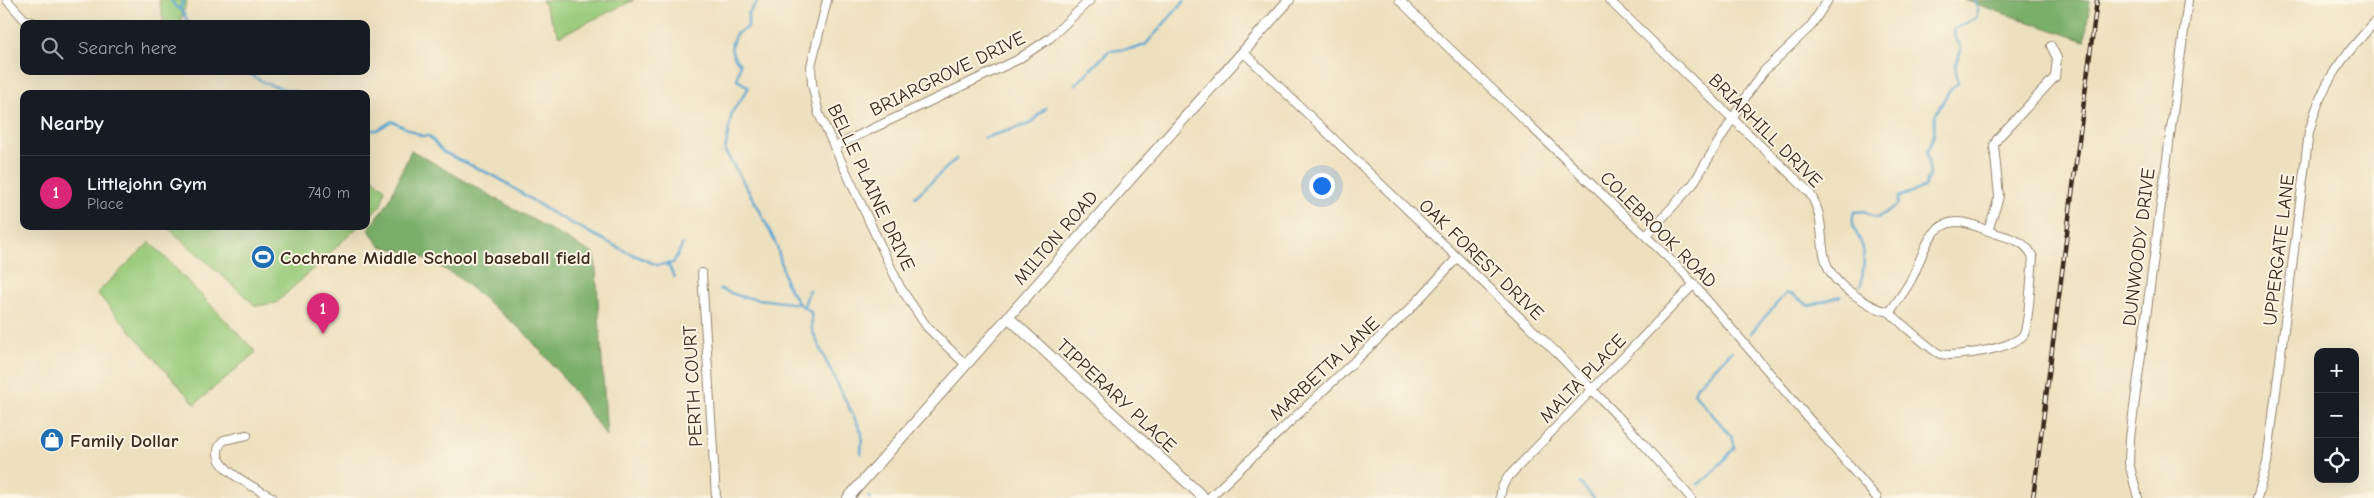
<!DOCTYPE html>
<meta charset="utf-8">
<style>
:root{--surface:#171b24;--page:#20242c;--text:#f1f3f6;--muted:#9ea1a6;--line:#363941;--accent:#db2777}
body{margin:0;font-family:"Comic Neue",sans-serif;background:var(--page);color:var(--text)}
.controls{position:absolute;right:15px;bottom:15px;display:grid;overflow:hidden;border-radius:10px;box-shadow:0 5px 20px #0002}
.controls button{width:45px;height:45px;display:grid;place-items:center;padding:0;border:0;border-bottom:1px solid var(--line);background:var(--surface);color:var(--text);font:25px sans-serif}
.you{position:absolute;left:1321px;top:185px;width:18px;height:18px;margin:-12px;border:4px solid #fff;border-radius:50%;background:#1a73e8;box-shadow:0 0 0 8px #1a73e833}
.badge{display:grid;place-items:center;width:32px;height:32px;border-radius:50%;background:var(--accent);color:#fff;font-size:16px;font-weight:700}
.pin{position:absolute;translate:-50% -41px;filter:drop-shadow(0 1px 2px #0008)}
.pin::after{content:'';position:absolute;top:26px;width:18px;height:15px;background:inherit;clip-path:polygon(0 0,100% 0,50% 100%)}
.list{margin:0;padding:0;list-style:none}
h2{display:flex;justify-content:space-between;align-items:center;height:65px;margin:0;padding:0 20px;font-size:21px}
h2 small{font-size:16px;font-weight:400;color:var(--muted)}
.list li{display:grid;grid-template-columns:32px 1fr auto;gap:15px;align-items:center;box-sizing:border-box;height:75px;padding:0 20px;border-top:1px solid var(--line)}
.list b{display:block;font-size:19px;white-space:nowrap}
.list p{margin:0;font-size:16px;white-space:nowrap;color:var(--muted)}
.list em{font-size:16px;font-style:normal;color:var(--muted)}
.icon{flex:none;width:28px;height:28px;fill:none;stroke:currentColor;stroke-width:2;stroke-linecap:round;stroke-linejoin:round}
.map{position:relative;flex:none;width:2374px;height:498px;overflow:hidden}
.search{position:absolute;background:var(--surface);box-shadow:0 5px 20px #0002;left:20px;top:20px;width:350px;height:55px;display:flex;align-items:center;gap:12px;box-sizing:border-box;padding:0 18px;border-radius:10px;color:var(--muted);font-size:19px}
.panel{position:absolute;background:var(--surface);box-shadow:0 5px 20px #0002;left:20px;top:90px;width:350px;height:140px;border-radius:10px}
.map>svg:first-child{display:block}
</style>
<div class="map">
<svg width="2374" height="498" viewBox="0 0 2374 498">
<rect width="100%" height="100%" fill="#fcf5e5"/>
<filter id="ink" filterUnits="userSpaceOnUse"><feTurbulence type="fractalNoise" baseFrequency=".02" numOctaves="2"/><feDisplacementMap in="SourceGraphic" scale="10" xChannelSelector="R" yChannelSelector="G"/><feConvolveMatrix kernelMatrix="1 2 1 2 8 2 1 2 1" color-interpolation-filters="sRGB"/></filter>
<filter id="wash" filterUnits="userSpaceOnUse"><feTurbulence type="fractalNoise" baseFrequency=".0096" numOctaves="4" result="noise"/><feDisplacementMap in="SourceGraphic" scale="20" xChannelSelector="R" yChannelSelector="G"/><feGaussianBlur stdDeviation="1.12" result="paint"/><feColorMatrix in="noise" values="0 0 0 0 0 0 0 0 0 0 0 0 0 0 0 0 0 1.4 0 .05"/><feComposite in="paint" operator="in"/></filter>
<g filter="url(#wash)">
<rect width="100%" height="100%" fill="#ede0be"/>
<path fill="#99cb7b" stroke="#6a7a4c" d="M 159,0 L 187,0 L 180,24 L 164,24 Z
M 542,0 L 634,0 L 559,36 Z
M 366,171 L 385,189 L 381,205 L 366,219 Z
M 166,226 L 359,226 L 276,303 L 256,306 Z
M 150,242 L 256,352 L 195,404 L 97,293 Z"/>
<path fill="#7aaf6b" stroke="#5a6c44" d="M 1964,0 L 2090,0 L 2085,41 Z
M 411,150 L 595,255 L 607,437 L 566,381 L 525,333 L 458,277 L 419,255 L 380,246 L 368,229 L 388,203 Z"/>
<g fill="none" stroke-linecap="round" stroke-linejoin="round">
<path stroke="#56a4cf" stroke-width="2.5" d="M 171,0 L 175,6 L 182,11 L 189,24
M 759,0 L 748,14 L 748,27 L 736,34 C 729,47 730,54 740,64 L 737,80 L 747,86 L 748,89 L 732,112 L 725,151 L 759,209 L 777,246 L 786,283 L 799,304
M 180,9 L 184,0
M 244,71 L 267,84 L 303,94
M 1075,85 L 1109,51 L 1137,48 L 1146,44 L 1185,0
M 366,130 L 377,130 L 392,121 L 422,136 L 429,136 L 443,152 L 498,178 L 552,213 L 627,252 L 657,265 L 673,263 L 683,244
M 984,138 L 1029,124 L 1046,108
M 915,197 L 956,159
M 666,265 L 669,266 L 674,277
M 1861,285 C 1863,273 1865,261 1863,249 C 1860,236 1849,226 1854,212 L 1864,211 L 1877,218 L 1897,205 L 1899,197 L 1924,187 L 1930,175 L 1927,153 L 1934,135 L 1935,115 L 1949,91 L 1958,83 L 1955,65 L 1961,51 L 1960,45 L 1955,38 L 1954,29 L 1976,18 L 1978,11 L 1975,0
M 720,289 L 742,297 L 799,304 L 811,312 L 812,330 L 824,357 L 862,433 L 861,454
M 804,306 L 809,290
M 1750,334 L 1786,293 L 1793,295 L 1809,306 L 1840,296
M 1580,483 L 1594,498
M 1698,484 L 1710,476 L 1735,447 L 1732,437 L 1694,393 L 1697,386 L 1732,351
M 869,498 L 870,497"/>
</g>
</g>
<g filter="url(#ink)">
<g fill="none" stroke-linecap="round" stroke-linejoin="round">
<g stroke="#94856e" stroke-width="10">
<path id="street" d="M 7,0 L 24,19 L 37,24
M 827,0 L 811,66 L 812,84 L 819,114 L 900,287 L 927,327 L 966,365
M 1399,0 L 1682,271 L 1877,498
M 1609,0 L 1809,192 C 1835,232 1804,264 1856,296 C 1867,303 1877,310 1890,312 C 1894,318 1934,352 1940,354 C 1955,358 2016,348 2024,334 C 2029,324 2031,274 2033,258 C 2028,242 2011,238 1997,234 C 1985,230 1968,221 1956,222 C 1926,224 1923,259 1911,280 C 1905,291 1897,301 1890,312
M 1243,52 L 1557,353 L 1631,430 L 1691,498
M 834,147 L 1017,60 L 1050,38 L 1090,0
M 1988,231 L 1999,197 L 1994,145 L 1998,138 L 2055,77 L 2057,58 L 2051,46
M 1646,236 L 1693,184 L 1748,93 L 1764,71 L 1810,27 L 1828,0
M 702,273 L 716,498
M 247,435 L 224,440 C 199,464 257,488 273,498
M 1209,498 L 1410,309 L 1457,258
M 1500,498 L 1502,487 L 1508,477 L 1694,284
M 2138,498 L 2129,463 L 2130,438 L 2188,0
M 2257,498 L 2267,463 L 2309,132 C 2322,82 2340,60 2374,23"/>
</g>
<g stroke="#94856e" stroke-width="12">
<path id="secondary" d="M 1008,317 L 1204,498
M 848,498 L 1289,0"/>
</g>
<use href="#street" stroke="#fff" stroke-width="8"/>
<use href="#secondary" stroke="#fff" stroke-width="10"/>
<g stroke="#3b2a1e" stroke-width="4.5">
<path id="rail" d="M 2033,498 L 2097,0"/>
</g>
<use href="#rail" stroke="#fcf5e5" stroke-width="2.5" stroke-dasharray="8" stroke-linecap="butt"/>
</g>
</g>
<defs>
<g id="stadium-disc" transform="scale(1.25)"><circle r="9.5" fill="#1f6fb2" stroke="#fcf5e5"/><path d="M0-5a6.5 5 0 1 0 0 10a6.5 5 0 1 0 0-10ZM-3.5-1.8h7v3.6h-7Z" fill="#fff"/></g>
<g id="shop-disc" transform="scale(1.25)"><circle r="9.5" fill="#1f6fb2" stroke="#fcf5e5"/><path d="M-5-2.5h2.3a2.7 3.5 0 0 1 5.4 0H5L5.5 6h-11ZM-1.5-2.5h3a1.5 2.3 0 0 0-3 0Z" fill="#fff"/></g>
</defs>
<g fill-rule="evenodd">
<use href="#stadium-disc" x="263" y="257"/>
<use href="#shop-disc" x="52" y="440"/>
</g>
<g text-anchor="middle" stroke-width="4" stroke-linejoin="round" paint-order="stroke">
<g font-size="19" fill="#3b2a1e" stroke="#fcf5e5">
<text transform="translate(947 73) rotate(-26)" y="7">BRIARGROVE DRIVE</text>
<text transform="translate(1766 130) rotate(45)" y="7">BRIARHILL DRIVE</text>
<text transform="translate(872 187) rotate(65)" y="7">BELLE PLAINE DRIVE</text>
<text transform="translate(1659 229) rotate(45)" y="7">COLEBROOK ROAD</text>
<text transform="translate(1055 237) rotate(-49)" y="7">MILTON ROAD</text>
<text transform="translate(2138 247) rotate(-83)" y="7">DUNWOODY DRIVE</text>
<text transform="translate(2278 250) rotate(-83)" y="7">UPPERGATE LANE</text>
<text transform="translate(1482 259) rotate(44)" y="7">OAK FOREST DRIVE</text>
<text transform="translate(1324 368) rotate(-43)" y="7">MARBETTA LANE</text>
<text transform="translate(1582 378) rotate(-46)" y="7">MALTA PLACE</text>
<text transform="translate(692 386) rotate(-93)" y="7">PERTH COURT</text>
<text transform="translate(1117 395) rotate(43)" y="7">TIPPERARY PLACE</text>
</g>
<g font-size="19" font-weight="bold" fill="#3b2a1e" stroke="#fcf5e5" text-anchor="start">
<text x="280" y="264">Cochrane Middle School baseball field</text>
<text x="70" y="447">Family Dollar</text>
</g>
</g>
</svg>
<div class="controls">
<button>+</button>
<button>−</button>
<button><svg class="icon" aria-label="locate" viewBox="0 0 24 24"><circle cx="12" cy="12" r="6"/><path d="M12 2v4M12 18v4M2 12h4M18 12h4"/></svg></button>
</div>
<div class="you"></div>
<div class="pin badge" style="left:323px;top:334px">1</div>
<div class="search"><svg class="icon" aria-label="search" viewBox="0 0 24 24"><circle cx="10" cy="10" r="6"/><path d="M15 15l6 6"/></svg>Search here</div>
<section class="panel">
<h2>Nearby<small></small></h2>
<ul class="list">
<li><span class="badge">1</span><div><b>Littlejohn Gym</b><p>Place</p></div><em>740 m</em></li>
</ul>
</section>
</div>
